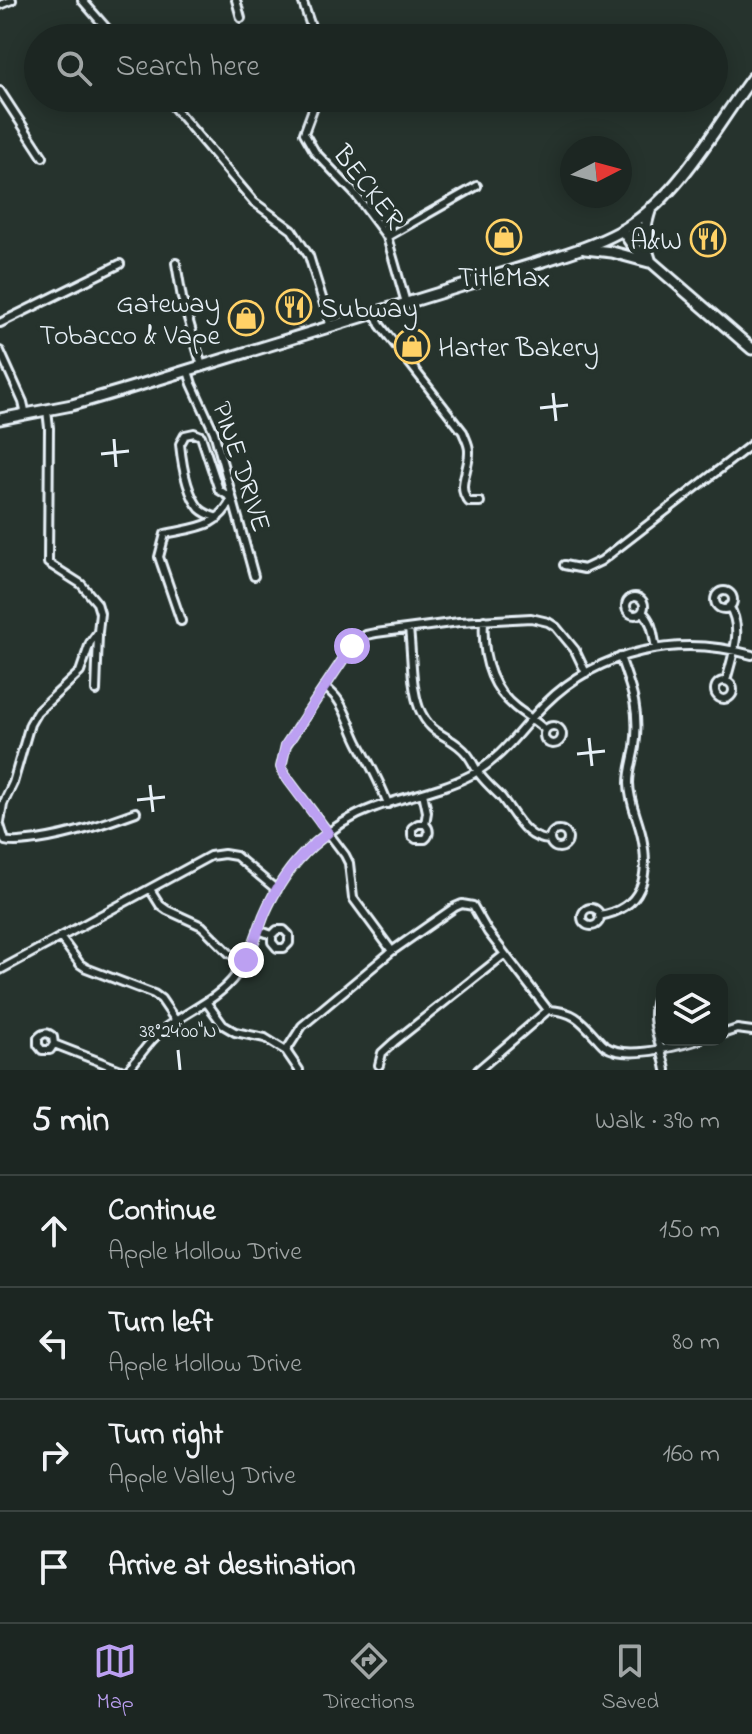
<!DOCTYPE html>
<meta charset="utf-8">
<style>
:root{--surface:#1c2622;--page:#29322f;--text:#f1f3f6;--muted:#a0a5a5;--line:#3a4340;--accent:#bca0f2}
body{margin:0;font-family:"Indie Flower",sans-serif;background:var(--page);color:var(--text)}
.controls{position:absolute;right:24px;bottom:24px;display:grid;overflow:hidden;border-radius:16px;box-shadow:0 4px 20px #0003}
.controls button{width:72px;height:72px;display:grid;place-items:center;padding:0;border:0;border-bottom:2px solid var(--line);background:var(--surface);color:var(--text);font:40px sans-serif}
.compass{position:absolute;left:560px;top:136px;width:72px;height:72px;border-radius:50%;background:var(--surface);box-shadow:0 4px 20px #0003;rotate:84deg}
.stop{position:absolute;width:24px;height:24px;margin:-18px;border:6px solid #bca0f2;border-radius:50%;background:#fff}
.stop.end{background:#bca0f2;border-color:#fff;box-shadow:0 2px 8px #0008}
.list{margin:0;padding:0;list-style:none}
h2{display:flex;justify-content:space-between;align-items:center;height:104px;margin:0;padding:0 32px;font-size:34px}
h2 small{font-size:26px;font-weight:400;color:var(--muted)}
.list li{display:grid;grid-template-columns:52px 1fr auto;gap:24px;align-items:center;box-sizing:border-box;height:112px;padding:0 32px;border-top:2px solid var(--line)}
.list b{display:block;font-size:30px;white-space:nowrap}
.list p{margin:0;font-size:26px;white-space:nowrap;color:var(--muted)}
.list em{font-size:26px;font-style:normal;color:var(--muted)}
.icon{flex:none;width:44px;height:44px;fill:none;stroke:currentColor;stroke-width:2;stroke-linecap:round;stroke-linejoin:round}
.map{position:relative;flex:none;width:752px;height:1070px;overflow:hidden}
.search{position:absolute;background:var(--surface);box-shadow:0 4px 20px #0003;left:24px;right:24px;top:24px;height:88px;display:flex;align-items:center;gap:20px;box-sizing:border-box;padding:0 28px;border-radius:44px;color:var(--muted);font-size:30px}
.sheet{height:552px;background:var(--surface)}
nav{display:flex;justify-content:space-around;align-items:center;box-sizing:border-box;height:112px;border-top:2px solid var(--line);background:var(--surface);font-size:22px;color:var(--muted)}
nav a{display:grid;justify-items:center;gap:4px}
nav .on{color:var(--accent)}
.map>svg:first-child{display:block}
</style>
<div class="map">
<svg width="752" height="1070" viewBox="0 0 752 1070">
<rect width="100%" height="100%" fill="#26332d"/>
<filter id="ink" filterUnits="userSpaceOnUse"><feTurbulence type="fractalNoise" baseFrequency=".0125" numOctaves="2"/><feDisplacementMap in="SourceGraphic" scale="16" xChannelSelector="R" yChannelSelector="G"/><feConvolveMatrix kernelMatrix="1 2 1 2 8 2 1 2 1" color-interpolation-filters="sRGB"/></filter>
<g filter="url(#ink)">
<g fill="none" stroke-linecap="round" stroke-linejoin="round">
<g stroke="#e8f1f8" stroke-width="12">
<path id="minor" d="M 82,0 L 115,38
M 236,0 L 241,18
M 302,0 L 315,38
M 0,5 L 12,0
M 0,91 L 43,157
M 166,98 L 254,202 L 292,230 L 309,256 L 331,327
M 317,98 L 304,133 L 315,152 L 355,194 L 387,237 L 406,303
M 387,237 L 477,186
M 176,263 L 182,298 L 202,366
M 375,313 L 380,325 L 463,432 C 465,438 469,444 469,451 C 470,469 455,487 469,502 L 480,502
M 0,323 L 120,264
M 0,351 L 23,402 L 26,415
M 188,371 L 192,384 L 214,432 L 254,576
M 564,565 L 584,569 L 601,561 L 752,444
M715 600a9 9 0 1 1 18 0a9 9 0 1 1-18 0Z
M626 606a9 9 0 1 1 18 0a9 9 0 1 1-18 0Z
M 642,612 C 653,621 653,635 656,648
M 484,620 C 482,653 488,685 515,707 C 525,715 536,721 545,730
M 181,621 L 159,557 L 165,534 C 195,527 218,529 232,498 L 219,490 L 201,436 L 194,433 L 185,435 L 180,444 C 182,464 186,493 200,509 C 205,514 212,516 218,518
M 409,629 C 412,653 411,686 419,708 C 432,739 450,733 467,754 C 472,760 475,768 480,775 C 486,783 494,790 501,797 C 515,814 525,840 550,840
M 726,681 C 732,657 744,629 729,606
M715 690a9 9 0 1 1 18 0a9 9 0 1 1-18 0Z
M 325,686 C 329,691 335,695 338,700 C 348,714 352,732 360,746 C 371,766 380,782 388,804
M 96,691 L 98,635
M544 735a9 9 0 1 1 18 0a9 9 0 1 1-18 0Z
M 423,793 L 427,812 L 425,824 C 430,829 430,835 425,839 L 416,839 L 412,836 L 412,828 L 418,824 L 425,824
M 0,822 L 3,804 L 13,783 L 30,724 L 37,712 L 80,672 L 90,643 L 98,632 L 100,613 L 97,603 L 81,584 L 48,563 L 49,428 L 47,410
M 0,825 L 5,841 C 16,844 26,841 37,840 C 71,835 103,824 136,812
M550 839a9 9 0 1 1 18 0a9 9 0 1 1-18 0Z
M 150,889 L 160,905 L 167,910 L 202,926 L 229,953 L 245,963
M582 917a9 9 0 1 1 18 0a9 9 0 1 1-18 0Z
M 599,916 C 643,909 650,875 642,837 C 638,818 629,802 629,783 C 629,771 633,759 635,747 C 640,710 632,690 620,657
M 258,930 L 272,935 L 277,930 L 284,930 L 289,935 L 289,943 L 284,948 L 277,948 L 272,942 L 272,935
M 60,937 L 80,964 L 86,968 L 154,994 L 161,999 L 176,1021
M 392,951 L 353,898 L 349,863 L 345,855 L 284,774 L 281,767 L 286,745 L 352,646 L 366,635 L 376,633 L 459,622 L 531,618 L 548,622 L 556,627 L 575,650 L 586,673
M 0,970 L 210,856 L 224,854 L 236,856 L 277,890
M 660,992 C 645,1015 662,1046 666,1070
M 207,1003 L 223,1025 L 235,1032 L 265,1038 L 286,1051 L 299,1070
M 722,1034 L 737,1029 L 752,1031
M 54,1044 L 50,1050 L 42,1050 L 38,1045 L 38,1038 C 43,1032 48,1032 53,1037 L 54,1044 L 121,1070
M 286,1051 L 302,1026 L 392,951 L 455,907 L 462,904 L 473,906 L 488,932 L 548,1010 C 573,1011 580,1019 596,1037 C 599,1040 602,1044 605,1046 C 626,1061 676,1046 699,1040
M 379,1065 L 382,1053 L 394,1042 L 505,954
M 128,1070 C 140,1056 149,1040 164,1029 C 188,1010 217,1001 236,975 C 250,958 256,936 264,915 C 275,889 291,865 312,846 C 330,830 351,816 373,808 C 406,796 440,791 471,775 C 504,757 519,730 545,704 C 599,650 679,634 752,655
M 478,1070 L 548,1010"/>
</g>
<g stroke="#e8f1f8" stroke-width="15">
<path id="primary" d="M 622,230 L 633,246 L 752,349
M 585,249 L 612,252 L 649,262
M 650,259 C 643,239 644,229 651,208
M 0,419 L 72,405 L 130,388 L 537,263 C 565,254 593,246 619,232 C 679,198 712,131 752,78"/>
</g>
<use href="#minor" stroke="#26332d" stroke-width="6"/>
<use href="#primary" stroke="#26332d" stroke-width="9"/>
</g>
</g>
<g fill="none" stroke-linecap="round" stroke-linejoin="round" filter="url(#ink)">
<path stroke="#bca0f2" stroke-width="10" d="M 246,960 C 254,945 259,928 265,912 C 279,881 300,853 328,833 L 284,774 L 281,767 L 286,745 L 352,646"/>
</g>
<path fill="none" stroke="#e8f1f8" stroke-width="3" d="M 553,393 L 556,421M 540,408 L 568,405M 114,439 L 116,467M 101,454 L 129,451M 589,738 L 592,766M 577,754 L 605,751M 150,785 L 153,812M 137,800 L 165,797M 178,1050 L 180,1070"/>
<defs>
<g id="shop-ring" transform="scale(1.8)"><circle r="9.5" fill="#26332d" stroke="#ffd166" stroke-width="1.5"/><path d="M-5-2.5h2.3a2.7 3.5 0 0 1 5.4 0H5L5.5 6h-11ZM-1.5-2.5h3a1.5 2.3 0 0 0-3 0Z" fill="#ffd166"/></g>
<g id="restaurant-ring" transform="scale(1.8)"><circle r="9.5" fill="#26332d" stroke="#ffd166" stroke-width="1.5"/><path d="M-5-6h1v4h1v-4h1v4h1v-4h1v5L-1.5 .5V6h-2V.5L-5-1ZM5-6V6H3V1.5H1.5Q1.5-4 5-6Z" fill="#ffd166"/></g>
</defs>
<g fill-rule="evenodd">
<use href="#shop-ring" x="504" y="237"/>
<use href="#restaurant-ring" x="708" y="239"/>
<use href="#restaurant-ring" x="294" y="307"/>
<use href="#shop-ring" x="246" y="318"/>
<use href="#shop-ring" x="412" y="346"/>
</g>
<g text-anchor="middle" stroke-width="8" stroke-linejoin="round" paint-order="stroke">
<g font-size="28" fill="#e8f1f8" stroke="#26332d">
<text transform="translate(370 186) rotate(52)" y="10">BECKER</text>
<text transform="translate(243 466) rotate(72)" y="10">PINE DRIVE</text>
</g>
<g font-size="28" fill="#e8f1f8" stroke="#26332d" text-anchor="end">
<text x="682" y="249">A&amp;W</text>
<text x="504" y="286" text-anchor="middle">TitleMax</text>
<text x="220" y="312">Gateway<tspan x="220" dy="32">Tobacco &amp; Vape</tspan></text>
<text x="320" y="317" text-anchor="start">Subway</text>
<text x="438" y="356" text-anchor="start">Harter Bakery</text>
</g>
</g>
<g font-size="20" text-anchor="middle" fill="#e8f1f8" stroke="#26332d" stroke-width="8" stroke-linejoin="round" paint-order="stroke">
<text x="178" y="1037">38°24'00"N</text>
</g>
</svg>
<div class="controls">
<button><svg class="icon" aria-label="layers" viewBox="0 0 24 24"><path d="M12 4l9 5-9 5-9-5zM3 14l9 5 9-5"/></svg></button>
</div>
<svg class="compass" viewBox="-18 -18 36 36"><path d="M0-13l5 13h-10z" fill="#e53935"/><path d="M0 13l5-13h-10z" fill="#a0a5a5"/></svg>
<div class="stop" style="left:352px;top:646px"></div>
<div class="stop end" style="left:246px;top:960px"></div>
<div class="search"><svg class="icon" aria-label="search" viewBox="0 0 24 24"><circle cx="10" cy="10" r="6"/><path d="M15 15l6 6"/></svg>Search here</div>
</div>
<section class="sheet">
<h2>5 min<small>Walk · 390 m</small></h2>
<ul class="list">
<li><svg class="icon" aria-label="ahead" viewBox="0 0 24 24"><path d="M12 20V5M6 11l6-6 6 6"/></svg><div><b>Continue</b><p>Apple Hollow Drive</p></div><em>150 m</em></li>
<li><svg class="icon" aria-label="left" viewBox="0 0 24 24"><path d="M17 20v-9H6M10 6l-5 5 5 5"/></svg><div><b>Turn left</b><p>Apple Hollow Drive</p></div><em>80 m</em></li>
<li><svg class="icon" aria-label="right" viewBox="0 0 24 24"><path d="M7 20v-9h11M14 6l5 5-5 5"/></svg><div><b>Turn right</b><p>Apple Valley Drive</p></div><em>160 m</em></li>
<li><svg class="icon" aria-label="arrive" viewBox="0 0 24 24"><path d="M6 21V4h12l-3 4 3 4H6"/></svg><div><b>Arrive at destination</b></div></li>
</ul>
</section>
<nav>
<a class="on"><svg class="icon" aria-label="map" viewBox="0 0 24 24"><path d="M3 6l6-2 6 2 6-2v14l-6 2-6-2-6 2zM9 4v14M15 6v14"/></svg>Map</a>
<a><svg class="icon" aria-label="directions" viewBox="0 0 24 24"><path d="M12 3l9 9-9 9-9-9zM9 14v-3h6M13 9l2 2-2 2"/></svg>Directions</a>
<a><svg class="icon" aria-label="saved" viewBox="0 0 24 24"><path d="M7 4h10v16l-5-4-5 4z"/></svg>Saved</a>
</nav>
